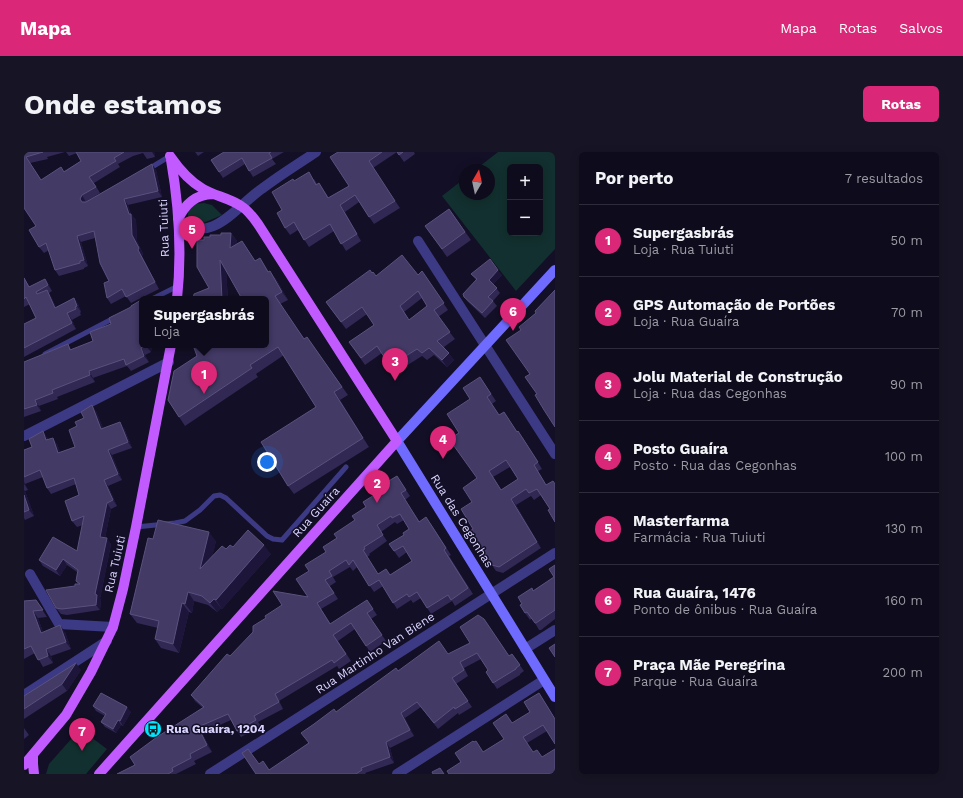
<!DOCTYPE html>
<html lang="pt">
<meta charset="utf-8">
<style>
:root{--surface:#0e0b1c;--page:#171425;--text:#f1f3f6;--muted:#9b9ba3;--line:#2e2b3b;--accent:#db2777}
body{margin:0;font-family:"Work Sans",sans-serif;background:var(--page);color:var(--text)}
.controls{position:absolute;right:12px;top:12px;display:grid;overflow:hidden;border-radius:6px;box-shadow:0 2px 10px #0003}
.controls button{width:36px;height:36px;display:grid;place-items:center;padding:0;border:0;border-bottom:1px solid var(--line);background:var(--surface);color:var(--text);font:20px sans-serif}
.compass{position:absolute;left:435px;top:12px;width:36px;height:36px;border-radius:50%;background:var(--surface);box-shadow:0 2px 10px #0003;rotate:9deg}
.you{position:absolute;left:243px;top:310px;width:14px;height:14px;margin:-10px;border:3px solid #fff;border-radius:50%;background:#1a73e8;box-shadow:0 0 0 6px #1a73e833}
.badge{display:grid;place-items:center;width:26px;height:26px;border-radius:50%;background:var(--accent);color:#fff;font-size:13px;font-weight:700}
.pin{position:absolute;translate:-50% -33px;filter:drop-shadow(0 1px 2px #0008)}
.pin::after{content:'';position:absolute;top:21px;width:14px;height:12px;background:inherit;clip-path:polygon(0 0,100% 0,50% 100%)}
.popup{position:absolute;left:115px;top:144px;width:130px;height:52px;box-sizing:border-box;display:grid;place-content:center;border-radius:6px;background:var(--surface);filter:drop-shadow(0 1px 3px #0005);font-size:13px;white-space:nowrap;color:var(--muted)}
.popup b{font-size:15px;color:var(--text)}
.popup::after{content:'';position:absolute;left:50%;top:100%;margin-left:-8px;border:8px solid transparent;border-top-color:var(--surface)}
.list{margin:0;padding:0;list-style:none}
h2{display:flex;justify-content:space-between;align-items:center;height:52px;margin:0;padding:0 16px;font-size:17px}
h2 small{font-size:13px;font-weight:400;color:var(--muted)}
.list li{display:grid;grid-template-columns:26px 1fr auto;gap:12px;align-items:center;box-sizing:border-box;height:72px;padding:0 16px;border-top:1px solid var(--line)}
.list b{display:block;font-size:15px;white-space:nowrap}
.list p{margin:0;font-size:13px;white-space:nowrap;color:var(--muted)}
.list em{font-size:13px;font-style:normal;color:var(--muted)}
.map{position:relative;flex:none;width:531px;height:622px;overflow:hidden;border-radius:6px}
header{display:flex;align-items:center;gap:24px;box-sizing:border-box;height:56px;padding:0 20px;background:var(--accent);color:#fff}
header strong{font-size:19px}
nav{display:flex;gap:22px;margin-inline-start:auto;font-size:14px}
.intro{display:flex;align-items:center;justify-content:space-between;box-sizing:border-box;height:96px;padding:0 24px}
h1{margin:0;font-size:28px}
.button{padding:10px 18px;border-radius:6px;background:var(--accent);color:#fff;font-size:14px;font-weight:700}
main{display:flex;gap:24px;padding:0 24px}
aside{flex:1;background:var(--surface);border-radius:6px;box-shadow:0 2px 10px #0003}
.map>svg:first-child{display:block}
</style>
<header>
<strong>Mapa</strong>
<nav><a>Mapa</a><a>Rotas</a><a>Salvos</a></nav>
</header>
<div class="intro"><h1>Onde estamos</h1><a class="button">Rotas</a></div>
<main>
<div class="map">
<svg width="531" height="622" viewBox="0 0 531 622">
<rect width="100%" height="100%" fill="#130f26"/>
<path fill="#12302f" fill-rule="evenodd" d="M 474,0 L 531,0 L 531,97 L 492,139 L 418,44 L 441,26 L 441,42 L 465,42 L 465,18 L 451,18 ZM 486,15 L 516,15 L 516,81 L 486,81 Z
M 180,51 L 188,53 L 198,63 L 177,72 L 169,71 L 164,66 L 164,58 L 171,52 Z
M 56,577 L 83,597 L 62,622 L 22,622 L 25,612 Z"/>
<g fill="none" stroke-linecap="round" stroke-linejoin="round">
<path stroke="#3d3a85" stroke-width="5" d="M 123,18 L 146,4
M 128,147 L 154,134
M 21,202 L 90,166
M 112,375 L 151,371 L 161,369 L 176,358 L 190,344 L 196,343 L 202,346 L 243,384 L 249,387 L 258,388 L 322,315"/>
<path stroke="#3d3a85" stroke-width="10" d="M 154,67 C 187,96 213,53 239,36 C 256,23 274,12 292,0
M 394,89 L 531,302
M 0,284 L 145,210
M 6,422 L 35,472 L 89,475
M 501,497 L 531,478
M 0,543 L 83,489
M 186,622 L 531,401
M 373,622 L 520,528"/>
<path stroke="#6f6bff" stroke-width="10" d="M 531,118 L 373,289 L 531,545"/>
<path stroke="#c25bff" stroke-width="10" d="M 147,8 C 155,54 158,101 153,147
M 154,67 C 162,51 171,43 189,42
M 9,603 L 9,612 L 10,622
M 0,613 L 42,563 L 67,520 L 89,475 L 99,437 L 112,375 L 147,193
M 75,622 L 373,289 L 234,72 C 229,65 224,58 217,54 C 205,46 191,44 179,37 C 165,29 155,17 146,4"/>
</g>
<path fill="#312854" fill-rule="evenodd" d="M 0,0 L 41,0 L 23,5 L 24,7 L 6,11 L 17,28 L 40,19 L 57,9 L 53,1 L 45,4 L 42,0 L 130,0 L 131,5 L 123,7 L 119,1 L 109,4 L 94,12 L 96,15 L 70,31 L 76,41 L 62,50 L 128,12 L 132,18 L 138,45 L 104,53 L 107,62 L 112,68 L 113,89 L 119,102 L 118,104 L 135,137 L 107,151 L 102,144 L 87,152 L 83,146 L 85,129 L 71,86 L 57,90 L 64,114 L 60,116 L 60,117 L 35,124 L 31,118 L 25,98 L 20,101 L 15,95 Z
M 171,0 L 180,0 L 174,4 Z
M 200,0 L 260,0 L 248,7 L 252,12 L 229,25 L 221,12 L 199,26 L 187,8 Z
M 314,0 L 390,0 L 391,2 L 380,10 L 373,0 L 349,16 L 376,56 L 350,72 L 335,50 L 321,60 L 337,89 L 322,99 L 310,79 L 285,95 L 274,78 L 266,83 L 261,76 L 258,58 L 270,29 L 290,27 L 293,32 L 295,31 L 305,46 L 325,34 Z
M 425,57 L 447,88 L 423,105 L 401,74 Z
M 207,81 L 213,89 L 212,92 L 218,89 L 231,109 L 236,106 L 245,120 L 252,127 L 264,148 L 256,152 L 280,187 L 283,185 L 324,243 L 316,248 L 345,295 L 270,342 L 264,334 L 292,255 L 260,203 L 232,222 L 234,225 L 161,274 L 144,248 L 242,193 L 242,147 L 202,119 L 204,147 L 185,136 L 180,88 Z
M 398,119 L 424,158 L 414,165 L 431,187 L 420,195 L 430,208 L 423,215 L 410,203 L 403,208 L 398,204 L 371,221 L 358,201 L 341,213 L 325,190 L 350,173 L 343,162 L 322,177 L 302,150 L 348,121 L 352,124 L 394,123 ZM 398,146 L 403,154 L 385,168 L 380,160 Z
M 447,122 L 478,123 L 469,132 L 476,141 L 469,149 L 473,154 L 461,166 L 444,150 L 440,145 L 452,128 Z
M 0,125 L 5,134 L 25,133 L 28,139 L 25,141 L 32,155 L 50,146 L 54,152 L 57,160 L 56,161 L 57,163 L 48,168 L 52,177 L 0,205 L 0,172 L 12,166 L 6,152 L 0,155 Z
M 44,192 L 47,197 L 118,193 L 128,193 L 127,200 L 121,203 L 125,210 L 107,219 L 103,214 L 69,226 L 71,230 L 33,245 L 34,247 L 15,254 L 17,259 L 0,265 L 0,210 Z
M 456,225 L 472,249 L 468,252 L 475,263 L 484,266 L 493,280 L 499,286 L 518,317 L 514,319 L 522,333 L 526,357 L 517,343 L 510,348 L 507,344 L 492,353 L 517,396 L 479,421 L 472,419 L 468,413 L 449,377 L 448,350 L 453,326 L 435,281 L 446,247 ZM 486,315 L 494,327 L 477,338 L 469,325 Z
M 72,259 L 79,276 L 100,276 L 108,296 L 88,303 L 98,328 L 84,334 L 93,354 L 87,357 L 81,386 L 87,392 L 76,447 L 77,448 L 76,458 L 43,463 L 37,462 L 32,456 L 51,434 L 54,432 L 52,429 L 53,420 L 43,413 L 36,424 L 19,414 L 15,408 L 53,399 L 59,373 L 53,375 L 48,369 L 55,343 L 52,332 L 27,342 L 23,336 L 19,325 L 1,332 L 4,338 L 1,339 L 10,364 L 1,368 L 0,366 L 0,298 L 8,295 L 23,285 L 24,287 L 33,292 L 36,300 L 51,295 L 53,274 L 60,266 Z
M 373,324 L 386,344 L 381,348 L 396,370 L 407,372 L 427,403 L 425,404 L 449,442 L 431,454 L 428,449 L 407,462 L 397,446 L 389,451 L 387,448 L 373,457 L 359,434 L 350,440 L 333,415 L 329,419 L 326,415 L 309,425 L 312,430 L 306,434 L 314,447 L 297,457 L 307,472 L 343,448 L 353,463 L 347,467 L 362,489 L 346,500 L 331,477 L 314,489 L 327,509 L 315,517 L 313,514 L 255,549 L 259,557 L 234,570 L 237,574 L 217,585 L 213,579 L 207,568 L 178,581 L 188,600 L 170,609 L 172,612 L 152,622 L 93,622 L 111,613 L 179,556 L 171,549 L 167,543 L 206,504 L 284,445 L 285,419 L 302,400 L 313,386 L 331,368 L 342,355 ZM 380,368 L 385,377 L 380,383 L 365,392 L 375,406 L 383,400 L 388,409 L 366,423 L 362,417 L 354,422 L 343,405 L 346,403 L 345,402 L 363,389 L 357,380 L 371,370 L 373,372 Z
M 129,387 L 192,389 L 188,405 L 202,397 L 209,395 L 247,402 L 198,457 L 197,456 L 193,460 L 184,453 L 170,449 L 168,461 L 165,460 L 155,501 L 137,496 L 131,487 L 134,476 L 113,471 L 106,462 Z
M 531,413 L 531,467 L 517,478 L 515,478 L 508,466 L 506,468 L 501,461 L 498,452 L 509,439 L 530,425 Z
M 12,448 L 23,465 L 14,466 L 19,480 L 41,480 L 47,497 L 27,504 L 29,511 L 19,515 L 11,501 L 0,507 L 0,449 Z
M 446,491 L 485,504 L 488,502 L 500,519 L 496,522 L 496,523 L 473,537 L 462,520 L 464,518 L 457,507 L 440,516 L 444,524 L 432,532 L 448,555 L 435,563 L 434,561 L 414,577 L 397,555 L 381,566 L 390,584 L 366,596 L 370,611 L 341,621 L 342,622 L 232,622 L 235,612 L 246,618 L 284,591 L 312,560 L 374,519 L 424,502 Z
M 57,518 L 43,539 L 0,567 L 0,544 Z
M 519,547 L 531,567 L 531,592 L 523,579 L 503,591 L 509,600 L 518,605 L 531,622 L 459,600 L 480,587 L 488,571 L 506,560 Z
M 69,554 L 107,560 L 99,574 L 97,573 L 92,581 L 81,575 L 77,570 L 81,564 L 72,559 Z
M 0,576 L 5,583 L 0,587 Z"/>
<path fill="#1d163a" d="M 128,0 L 130,0 L 131,5 Z
M 128,12 L 132,18 L 138,45 L 134,39 Z
M 58,43 L 62,50 L 60,53 L 56,47 Z
M 100,47 L 104,53 L 107,62 L 112,68 L 113,89 L 119,102 L 118,104 L 135,137 L 131,130 L 114,98 L 108,83 L 105,62 Z
M 316,53 L 321,60 L 337,89 L 333,82 Z
M 207,81 L 213,89 L 212,104 L 206,96 Z
M 53,84 L 57,90 L 64,114 L 60,108 Z
M 196,108 L 202,117 L 204,147 L 198,147 Z
M 474,118 L 478,123 L 468,133 L 465,128 Z
M 246,119 L 252,127 L 264,148 L 258,140 Z
M 21,127 L 25,133 L 28,139 L 24,133 Z
M 23,138 L 27,144 L 35,162 L 31,156 Z
M 50,146 L 54,152 L 57,160 L 53,154 Z
M 43,161 L 48,168 L 52,177 L 48,171 Z
M 122,193 L 128,193 L 127,200 L 122,194 Z
M 117,196 L 125,210 L 120,204 Z
M 425,201 L 430,208 L 423,215 L 418,208 Z
M 65,219 L 69,226 L 71,230 L 66,223 Z
M 310,240 L 316,248 L 345,295 L 339,286 Z
M 11,248 L 15,254 L 17,259 L 13,253 Z
M 68,253 L 72,259 L 82,283 L 77,277 Z
M 96,270 L 100,276 L 108,296 L 104,290 Z
M 19,279 L 23,285 L 26,294 L 22,288 Z
M 29,286 L 33,292 L 39,307 L 34,301 Z
M 84,298 L 88,303 L 98,328 L 94,322 Z
M 80,328 L 84,334 L 93,354 L 89,348 Z
M 0,330 L 4,338 L 0,332 Z
M 0,338 L 1,339 L 10,364 L 5,358 L 0,343 Z
M 487,347 L 492,353 L 517,396 L 513,390 Z
M 83,351 L 87,357 L 80,391 L 76,385 Z
M 185,380 L 192,389 L 183,426 L 176,417 Z
M 83,386 L 87,392 L 76,447 L 77,448 L 76,458 L 72,453 L 71,442 Z
M 240,393 L 247,402 L 198,457 L 192,448 Z
M 39,407 L 43,413 L 36,424 L 32,418 Z
M 164,440 L 170,449 L 168,461 L 161,452 Z
M 190,447 L 197,456 L 193,460 L 186,451 Z
M 158,451 L 165,460 L 155,501 L 149,492 Z
M 9,459 L 14,466 L 22,488 L 17,481 Z
M 36,473 L 41,480 L 47,497 L 42,490 Z
M 22,497 L 27,504 L 29,511 L 24,504 Z
M 52,511 L 57,518 L 43,539 L 38,532 Z
M 103,555 L 107,560 L 99,574 L 96,569 Z
M 377,561 L 381,566 L 390,584 L 386,578 Z
M 94,568 L 97,573 L 92,581 L 89,577 Z
M 174,575 L 178,581 L 188,600 L 183,593 Z
M 362,590 L 366,596 L 370,611 L 366,605 Z"/>
<path fill="#433a66" stroke="#5a527e" fill-rule="evenodd" d="M 0,0 L 19,0 L 2,5 L 17,28 L 37,15 L 40,20 L 57,9 L 52,0 L 100,0 L 90,6 L 92,9 L 65,25 L 72,35 L 58,43 L 56,47 L 58,50 L 62,50 L 128,12 L 134,39 L 100,47 L 105,62 L 107,62 L 108,83 L 115,96 L 114,98 L 131,130 L 102,145 L 98,137 L 83,146 L 80,131 L 85,129 L 76,111 L 70,79 L 53,84 L 60,108 L 56,109 L 56,111 L 31,118 L 22,91 L 15,95 L 5,78 L 12,74 L 0,56 Z
M 200,0 L 247,0 L 245,1 L 248,6 L 225,19 L 218,6 L 195,20 L 187,8 Z
M 314,0 L 358,0 L 345,9 L 371,49 L 345,65 L 331,43 L 316,53 L 333,82 L 317,92 L 306,72 L 280,88 L 270,70 L 261,76 L 253,61 L 258,58 L 248,40 L 269,27 L 270,29 L 285,20 L 292,33 L 295,31 L 304,46 L 325,34 L 306,5 Z
M 373,0 L 379,0 L 375,3 Z
M 425,57 L 441,80 L 418,97 L 401,74 Z
M 197,81 L 207,81 L 206,96 L 218,89 L 231,109 L 236,106 L 244,120 L 246,119 L 258,140 L 251,144 L 280,187 L 283,185 L 318,235 L 310,240 L 339,286 L 264,334 L 237,290 L 292,255 L 254,195 L 226,213 L 228,216 L 155,265 L 144,248 L 150,219 L 173,204 L 169,193 L 242,193 L 242,147 L 218,147 L 196,108 L 198,147 L 169,147 L 170,142 L 185,136 L 173,115 L 173,88 L 180,88 L 180,85 L 186,85 L 186,83 L 197,83 Z
M 378,103 L 394,123 L 398,119 L 420,151 L 410,158 L 426,180 L 413,189 L 425,201 L 418,208 L 405,196 L 398,201 L 393,197 L 366,214 L 353,194 L 337,206 L 325,190 L 350,173 L 338,155 L 317,170 L 302,150 L 346,118 L 348,121 L 349,120 L 352,124 ZM 394,139 L 403,154 L 385,168 L 376,154 Z
M 466,107 L 474,118 L 465,128 L 473,136 L 464,145 L 469,149 L 458,161 L 440,145 L 439,142 L 453,127 L 447,122 Z
M 0,126 L 5,135 L 21,127 L 24,133 L 12,140 L 13,142 L 23,138 L 31,156 L 50,146 L 53,154 L 51,155 L 52,157 L 43,161 L 48,171 L 0,196 L 0,172 L 12,166 L 2,145 L 0,147 Z
M 531,138 L 531,275 L 520,258 L 511,243 L 513,242 L 501,225 L 506,222 L 482,188 L 497,178 L 495,175 L 512,161 L 511,159 Z
M 117,148 L 118,148 L 118,193 L 122,193 L 117,196 L 120,204 L 102,213 L 100,207 L 65,219 L 66,223 L 28,238 L 29,241 L 11,248 L 13,253 L 0,257 L 0,210 L 44,192 L 46,198 L 69,189 L 66,180 L 87,172 L 85,166 L 107,155 L 107,154 Z
M 456,225 L 467,242 L 463,245 L 475,263 L 480,260 L 493,280 L 494,279 L 514,310 L 510,313 L 522,333 L 529,329 L 531,332 L 531,370 L 524,358 L 526,357 L 513,337 L 505,341 L 502,337 L 487,347 L 513,390 L 475,415 L 468,413 L 446,379 L 449,377 L 437,357 L 448,350 L 439,336 L 453,326 L 425,287 L 435,281 L 423,262 L 446,247 L 439,236 ZM 482,308 L 494,327 L 477,338 L 465,319 Z
M 68,253 L 77,277 L 96,270 L 104,290 L 84,298 L 94,322 L 80,328 L 89,348 L 83,351 L 76,385 L 83,386 L 71,442 L 73,443 L 72,453 L 38,457 L 32,456 L 22,438 L 51,434 L 51,432 L 56,432 L 52,429 L 54,418 L 39,407 L 32,418 L 15,408 L 29,385 L 53,399 L 60,364 L 48,369 L 41,349 L 55,343 L 50,326 L 23,336 L 16,318 L 0,325 L 0,298 L 8,295 L 5,287 L 19,279 L 22,288 L 29,286 L 34,301 L 51,295 L 45,278 L 53,274 L 51,270 L 60,266 L 57,260 Z
M 373,324 L 382,338 L 377,341 L 395,370 L 402,365 L 422,396 L 420,398 L 444,436 L 427,448 L 424,443 L 403,456 L 393,440 L 385,445 L 383,442 L 369,451 L 355,428 L 345,434 L 329,408 L 325,413 L 322,408 L 305,419 L 308,424 L 301,428 L 310,441 L 293,451 L 306,472 L 343,448 L 349,457 L 343,461 L 358,483 L 342,494 L 327,471 L 309,483 L 322,502 L 310,511 L 308,508 L 251,542 L 255,550 L 230,564 L 232,568 L 213,579 L 204,562 L 174,575 L 183,593 L 166,602 L 167,606 L 148,616 L 149,619 L 144,622 L 93,622 L 111,613 L 106,605 L 133,585 L 180,555 L 167,543 L 203,502 L 206,504 L 229,480 L 229,474 L 242,466 L 241,464 L 258,453 L 249,439 L 284,445 L 272,427 L 285,419 L 281,413 L 302,400 L 299,395 L 313,386 L 310,382 L 331,368 L 328,364 L 342,355 L 339,350 L 360,337 L 358,333 ZM 376,362 L 385,377 L 379,381 L 380,383 L 365,392 L 370,399 L 379,394 L 388,409 L 366,423 L 362,417 L 354,422 L 339,398 L 341,397 L 340,395 L 359,383 L 353,373 L 367,364 L 368,366 Z
M 0,343 L 5,358 L 0,360 Z
M 134,368 L 185,380 L 176,417 L 198,394 L 202,397 L 206,393 L 209,395 L 224,378 L 240,393 L 192,448 L 190,447 L 186,451 L 178,444 L 164,440 L 161,452 L 158,451 L 149,492 L 131,487 L 135,469 L 106,462 L 124,386 L 129,387 Z
M 531,413 L 531,458 L 512,471 L 511,471 L 503,460 L 501,461 L 496,453 L 498,452 L 494,445 L 508,436 L 509,439 L 530,425 L 525,417 Z
M 12,448 L 19,458 L 9,459 L 17,481 L 36,473 L 42,490 L 22,497 L 24,504 L 14,508 L 7,494 L 0,497 L 0,449 Z
M 454,463 L 460,467 L 485,504 L 488,502 L 496,513 L 492,516 L 492,517 L 469,531 L 462,520 L 464,518 L 453,501 L 436,510 L 440,518 L 428,526 L 444,549 L 431,557 L 430,555 L 410,571 L 393,550 L 377,561 L 386,578 L 362,590 L 366,605 L 337,616 L 338,618 L 332,622 L 232,622 L 218,601 L 224,597 L 235,612 L 239,609 L 245,618 L 285,591 L 277,581 L 290,572 L 310,557 L 312,560 L 372,516 L 374,519 L 415,489 L 424,502 L 446,491 L 436,475 Z
M 531,492 L 531,505 L 525,496 Z
M 52,511 L 38,532 L 0,557 L 0,544 Z
M 77,541 L 103,555 L 96,569 L 94,568 L 89,577 L 77,570 L 82,562 L 69,554 Z
M 515,541 L 531,567 L 531,592 L 519,573 L 499,585 L 509,600 L 513,598 L 518,605 L 531,597 L 531,622 L 425,622 L 423,619 L 437,610 L 431,601 L 449,589 L 450,590 L 452,589 L 459,600 L 480,587 L 469,571 L 482,562 L 488,571 L 506,560 L 500,550 Z
M 416,616 L 420,622 L 409,622 L 408,620 Z"/>
<defs>
<g id="bus-disc" transform="scale(0.9)"><circle r="9.5" fill="#00e5ff" stroke="#130f26"/><path d="M-5-6H5V4H4V6H2V4H-2V6H-4V4H-5ZM-3.5-4V0h7V-4ZM-3.5 1.2v1.5H-2V1.2ZM2 1.2v1.5H3.5V1.2Z" fill="#111"/></g>
</defs>
<g fill-rule="evenodd">
<use href="#bus-disc" x="129" y="577"/>
</g>
<g text-anchor="middle" stroke-width="3" stroke-linejoin="round" paint-order="stroke">
<g font-size="12" fill="#d9d4ff" stroke="#130f26">
<text transform="translate(140 76) rotate(-92)" y="4">Rua Tuiuti</text>
<text transform="translate(292 360) rotate(-48)" y="4">Rua Guaíra</text>
<text transform="translate(438 369) rotate(58)" y="4">Rua das Cegonhas</text>
<text transform="translate(91 412) rotate(-77)" y="4">Rua Tuiuti</text>
<text transform="translate(351 501) rotate(-33)" y="4">Rua Martinho Van Biene</text>
</g>
<g font-size="12" font-weight="bold" fill="#d9d4ff" stroke="#130f26" text-anchor="start">
<text x="142" y="581">Rua Guaíra, 1204</text>
</g>
</g>
</svg>
<div class="controls">
<button>+</button>
<button>−</button>
</div>
<svg class="compass" viewBox="-18 -18 36 36"><path d="M0-13l5 13h-10z" fill="#e53935"/><path d="M0 13l5-13h-10z" fill="#9b9ba3"/></svg>
<div class="you"></div>
<div class="pin badge" style="left:180px;top:242px">1</div>
<div class="popup"><b>Supergasbrás</b>Loja</div>
<div class="pin badge" style="left:353px;top:351px">2</div>
<div class="pin badge" style="left:371px;top:229px">3</div>
<div class="pin badge" style="left:419px;top:307px">4</div>
<div class="pin badge" style="left:168px;top:97px">5</div>
<div class="pin badge" style="left:489px;top:179px">6</div>
<div class="pin badge" style="left:58px;top:599px">7</div>
</div>
<aside>
<h2>Por perto<small>7 resultados</small></h2>
<ul class="list">
<li><span class="badge">1</span><div><b>Supergasbrás</b><p>Loja · Rua Tuiuti</p></div><em>50 m</em></li>
<li><span class="badge">2</span><div><b>GPS Automação de Portões</b><p>Loja · Rua Guaíra</p></div><em>70 m</em></li>
<li><span class="badge">3</span><div><b>Jolu Material de Construção</b><p>Loja · Rua das Cegonhas</p></div><em>90 m</em></li>
<li><span class="badge">4</span><div><b>Posto Guaíra</b><p>Posto · Rua das Cegonhas</p></div><em>100 m</em></li>
<li><span class="badge">5</span><div><b>Masterfarma</b><p>Farmácia · Rua Tuiuti</p></div><em>130 m</em></li>
<li><span class="badge">6</span><div><b>Rua Guaíra, 1476</b><p>Ponto de ônibus · Rua Guaíra</p></div><em>160 m</em></li>
<li><span class="badge">7</span><div><b>Praça Mãe Peregrina</b><p>Parque · Rua Guaíra</p></div><em>200 m</em></li>
</ul>
</aside>
</main>
